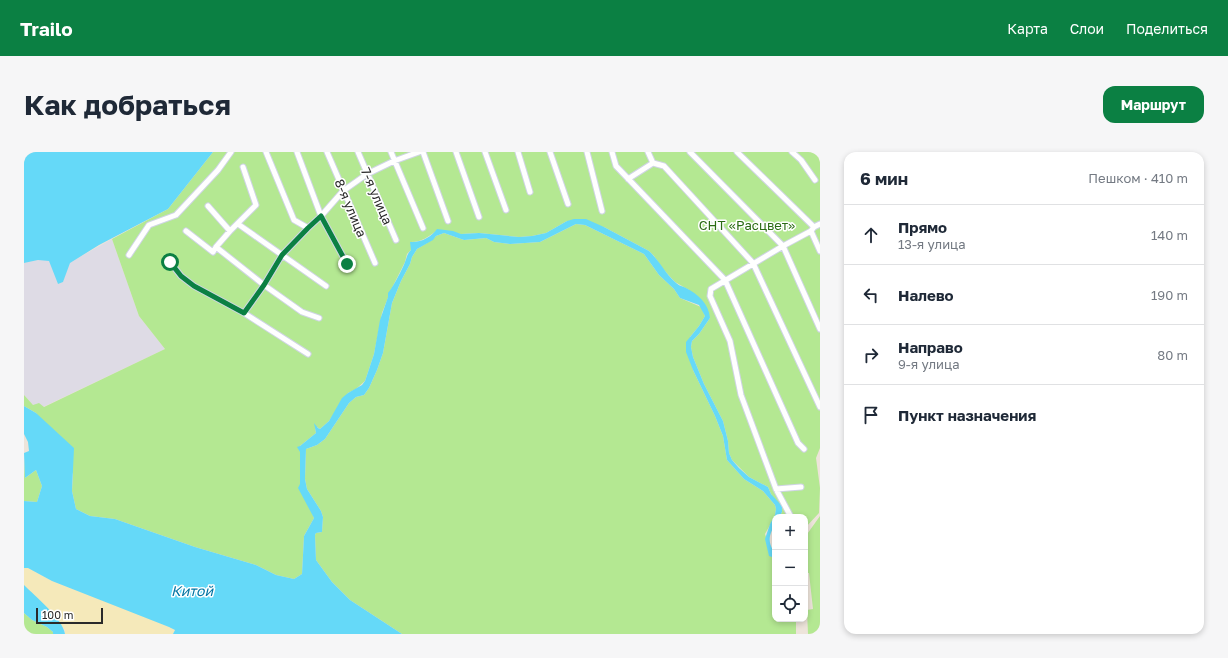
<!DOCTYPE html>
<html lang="ru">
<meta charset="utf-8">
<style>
:root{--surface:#fff;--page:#f6f6f7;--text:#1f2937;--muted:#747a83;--line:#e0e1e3;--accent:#0b8043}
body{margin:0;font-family:"Golos Text",sans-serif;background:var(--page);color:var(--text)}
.controls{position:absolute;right:12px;bottom:12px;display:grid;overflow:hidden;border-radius:8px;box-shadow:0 2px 6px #0003}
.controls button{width:36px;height:36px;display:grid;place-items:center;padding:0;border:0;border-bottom:1px solid var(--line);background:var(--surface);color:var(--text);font:20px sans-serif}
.scale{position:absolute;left:12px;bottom:10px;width:67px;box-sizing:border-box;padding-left:4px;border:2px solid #2a2a2a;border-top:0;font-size:11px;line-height:14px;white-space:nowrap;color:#2a2a2a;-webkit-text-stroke:3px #fff;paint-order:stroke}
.stop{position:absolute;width:12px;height:12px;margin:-9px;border:3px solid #0b8043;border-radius:50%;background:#fff}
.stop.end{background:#0b8043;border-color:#fff;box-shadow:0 1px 4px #0008}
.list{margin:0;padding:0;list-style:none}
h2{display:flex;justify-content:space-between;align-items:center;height:52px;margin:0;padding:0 16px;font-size:17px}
h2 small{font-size:13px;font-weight:400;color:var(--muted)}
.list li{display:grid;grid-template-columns:26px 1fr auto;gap:12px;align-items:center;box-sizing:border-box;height:60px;padding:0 16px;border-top:1px solid var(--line)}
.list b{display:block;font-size:15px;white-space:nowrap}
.list p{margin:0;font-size:13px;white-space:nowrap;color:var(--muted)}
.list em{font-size:13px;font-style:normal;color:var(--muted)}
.icon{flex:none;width:22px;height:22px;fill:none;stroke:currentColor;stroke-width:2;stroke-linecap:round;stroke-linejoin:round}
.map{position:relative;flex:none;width:796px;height:482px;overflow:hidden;border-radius:12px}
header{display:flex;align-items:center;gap:24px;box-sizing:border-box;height:56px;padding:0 20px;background:var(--accent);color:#fff}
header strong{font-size:19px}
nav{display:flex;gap:22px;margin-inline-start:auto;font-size:14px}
.intro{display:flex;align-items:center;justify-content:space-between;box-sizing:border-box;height:96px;padding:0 24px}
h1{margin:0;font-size:28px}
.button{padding:10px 18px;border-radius:12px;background:var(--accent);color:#fff;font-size:14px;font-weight:700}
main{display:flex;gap:24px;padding:0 24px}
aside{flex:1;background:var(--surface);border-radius:12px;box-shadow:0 2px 6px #0003}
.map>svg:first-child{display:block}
</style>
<header>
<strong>Trailo</strong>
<nav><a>Карта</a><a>Слои</a><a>Поделиться</a></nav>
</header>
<div class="intro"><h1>Как добраться</h1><a class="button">Маршрут</a></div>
<main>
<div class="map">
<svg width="796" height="482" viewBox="0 0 796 482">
<rect width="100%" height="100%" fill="#ede4da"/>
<path fill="#dedbe5" d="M 88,87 L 115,164 L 141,197 L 19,255 L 9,253 L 0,243 L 0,111 L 14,108 L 26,108 L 34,132 L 39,130 L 45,111 Z"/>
<path fill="#b4e892" d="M 189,0 L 796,0 L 796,296 L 792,306 L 796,336 L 795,361 L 781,376 L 781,365 L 755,365 L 758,360 L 747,342 L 744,335 L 725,325 L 708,308 L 705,301 L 704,289 L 699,269 L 680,232 L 669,205 L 667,195 L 668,189 L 675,182 L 686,166 L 665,138 L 651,130 L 639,117 L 630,104 L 625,99 L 580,75 L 543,69 L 522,81 L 508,84 L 495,85 L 455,81 L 437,82 L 412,79 C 404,85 398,90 387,90 L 387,98 L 383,102 L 381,110 L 367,138 L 358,161 L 350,202 L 341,229 L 332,237 L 324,241 L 305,269 L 296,277 L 293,275 L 291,275 L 292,281 L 276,294 L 276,332 L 290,366 L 280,384 L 278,422 L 270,427 L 252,423 L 232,413 L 171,395 L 91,367 L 66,364 L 52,357 L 48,339 L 49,322 L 12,261 L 0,254 L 0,243 L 9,253 L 15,251 L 20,255 L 141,197 L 115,164 L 88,87 L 144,57 Z
M 552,72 L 561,73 L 620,102 L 635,123 L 650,137 L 656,146 L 677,155 L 681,164 L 675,174 L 666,185 L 669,218 L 691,264 L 699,284 L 703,308 L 720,327 L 739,339 L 751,353 L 752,357 L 751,364 L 741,382 L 749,406 L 751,406 L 751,467 L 772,467 L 772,482 L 378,482 L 326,448 L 308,430 L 292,408 L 291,383 L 292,381 L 298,380 L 299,365 L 297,359 L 283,337 L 281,327 L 282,297 L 293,293 L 301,287 L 325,251 L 332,245 L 340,243 L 345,236 L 353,218 L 359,201 L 368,151 L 377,129 L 386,112 L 388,105 L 393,97 L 408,88 L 412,84 L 420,81 L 440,88 L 462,86 L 470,90 L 486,92 L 516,90 Z
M 0,308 L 1,326 L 12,318 L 18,334 L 13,350 L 0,349 Z
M 796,364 L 796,482 L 784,482 L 783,458 L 789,457 L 785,421 L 781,421 L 781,385 Z
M 0,461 L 8,468 L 23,475 L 29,480 L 29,482 L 0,482 Z"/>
<path fill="#f5e9ba" d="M 0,416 L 4,416 L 28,429 L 128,467 L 151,478 L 149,482 L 41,482 L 41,478 L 0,433 Z"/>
<path fill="#65d9f8" d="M 0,0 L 189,0 L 144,57 L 75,93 L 46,111 L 39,130 L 34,132 L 25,109 L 14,108 L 0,111 Z
M 550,67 L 562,67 L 580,75 L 625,99 C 635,108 641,121 651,130 C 655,134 658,134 662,136 C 674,142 685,152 686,166 L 675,182 L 668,189 L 667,195 L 669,205 L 680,232 L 699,269 L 704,289 L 705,301 L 708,308 L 715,316 L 725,325 L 744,335 L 747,342 L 758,354 L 758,360 L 755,365 L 751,365 C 751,374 748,377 746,384 C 744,393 751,399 751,406 L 745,404 L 741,387 L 746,372 L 751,363 L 752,357 L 751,353 L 739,339 L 720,327 L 703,308 L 699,284 L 691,264 L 669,218 L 662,200 L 662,190 L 675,174 L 681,164 L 675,153 L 656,146 L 650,137 L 635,123 L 620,102 L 561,73 L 552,72 L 516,90 L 486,92 L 470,90 L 462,86 L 440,88 L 420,81 L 412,84 L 409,88 L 393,97 L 388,105 L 386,112 L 377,129 L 368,151 L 359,201 L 353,218 L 345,236 L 340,243 L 332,245 L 325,251 L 301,287 L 293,293 L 282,297 L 281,327 L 283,337 L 297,359 L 299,365 L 298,380 L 292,381 L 291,383 L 292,408 L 308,430 L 326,448 L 378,482 L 149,482 L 151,478 L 145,475 L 28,429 L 4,416 L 0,416 L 0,349 L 13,350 L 18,334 L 12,318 L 1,326 L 0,301 L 5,299 L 4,290 L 0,282 L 0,254 L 12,261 L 50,296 L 48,339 L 52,357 L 66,364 L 91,367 L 171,395 L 232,413 L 252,423 L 270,427 L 278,422 L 280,384 L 290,366 L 274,336 L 276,332 L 276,300 L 273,295 L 276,294 L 292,281 L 290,271 L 294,276 L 296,277 L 305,269 L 318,246 L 324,241 L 338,233 L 341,229 L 350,202 L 356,168 L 364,145 L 364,141 C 368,137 379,116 381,110 C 383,105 383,102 387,98 L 386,90 C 397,91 407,85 413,77 L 429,79 L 437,82 L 455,81 L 495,85 L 508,84 L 522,81 L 543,69 Z
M 0,433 C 11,444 39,467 41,482 L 29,482 L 29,480 L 23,475 L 8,468 L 0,461 Z"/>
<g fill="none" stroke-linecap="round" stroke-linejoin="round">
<g stroke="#cfd4e4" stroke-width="7">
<path id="minor" d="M 242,0 L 270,68 L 284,76
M 273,0 L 297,64 L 323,112
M 303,0 L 351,111
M 334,0 L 372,88
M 367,0 L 399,76
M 399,0 L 424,69
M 432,0 L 455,65
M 461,0 L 482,58
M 494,0 L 506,40
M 526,0 L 544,52
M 563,0 L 578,59
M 588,0 L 592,14 L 701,128 L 774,291 L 780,297
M 624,0 L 629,11
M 666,0 L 759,94 L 796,177
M 713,0 L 790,75
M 768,0 L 777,8 L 791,28
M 604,27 L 629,11 L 640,14 L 729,111 L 796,255
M 184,54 L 206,79
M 214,72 L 302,134
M 162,79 L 189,100 L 192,95 L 240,133 L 278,160 L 295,166
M 787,79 L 796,99
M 192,95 L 206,79 L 232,53 L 219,15
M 105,103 L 125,73 L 152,63 L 194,18 L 207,0
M 146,110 L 157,124 L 170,134 L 220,161 L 284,202
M 220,161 L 240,133 L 258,103 L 284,76 L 297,64 L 319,39 L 343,22 L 370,9 L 395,0
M 752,337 L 777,335
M 767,365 L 752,337 L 717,243 L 706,189 L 686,144 L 687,137 L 759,94 L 787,79 L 790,75 L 796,72"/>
</g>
<use href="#minor" stroke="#fff" stroke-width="5"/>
</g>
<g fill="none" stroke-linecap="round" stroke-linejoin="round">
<path stroke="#0b8043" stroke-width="5" d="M 146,110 L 157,124 L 170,134 L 220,161 L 240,133 L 258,103 L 284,76 L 297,64 L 323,112"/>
</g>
<g text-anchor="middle" stroke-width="3" stroke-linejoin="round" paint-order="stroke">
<g font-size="13" fill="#2a2a2a" stroke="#fff">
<text transform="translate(353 44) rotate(67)" y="5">7-я улица</text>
<text transform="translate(327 56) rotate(67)" y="5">8-я улица</text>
</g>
<g font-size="13" fill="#2b6c14" stroke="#fff">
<text x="723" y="78">СНТ «Расцвет»</text>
</g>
<g font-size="14" font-style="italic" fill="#0375a4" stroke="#fff">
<text x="168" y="444">Китой</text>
</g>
</g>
</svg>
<div class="controls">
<button>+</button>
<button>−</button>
<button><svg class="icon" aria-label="locate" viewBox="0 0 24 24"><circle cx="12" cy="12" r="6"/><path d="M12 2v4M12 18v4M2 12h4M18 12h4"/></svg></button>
</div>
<div class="scale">100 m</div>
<div class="stop" style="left:146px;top:110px"></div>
<div class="stop end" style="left:323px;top:112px"></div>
</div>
<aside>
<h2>6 мин<small>Пешком · 410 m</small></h2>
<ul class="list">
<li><svg class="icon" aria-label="ahead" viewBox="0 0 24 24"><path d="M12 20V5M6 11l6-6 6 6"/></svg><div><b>Прямо</b><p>13-я улица</p></div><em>140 m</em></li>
<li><svg class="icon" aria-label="left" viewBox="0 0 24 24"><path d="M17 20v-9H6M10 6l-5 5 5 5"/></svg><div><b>Налево</b></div><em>190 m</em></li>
<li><svg class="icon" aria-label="right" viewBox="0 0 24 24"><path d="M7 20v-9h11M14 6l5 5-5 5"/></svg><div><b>Направо</b><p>9-я улица</p></div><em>80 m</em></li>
<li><svg class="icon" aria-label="arrive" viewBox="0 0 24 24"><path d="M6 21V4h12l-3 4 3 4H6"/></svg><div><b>Пункт назначения</b></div></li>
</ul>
</aside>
</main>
